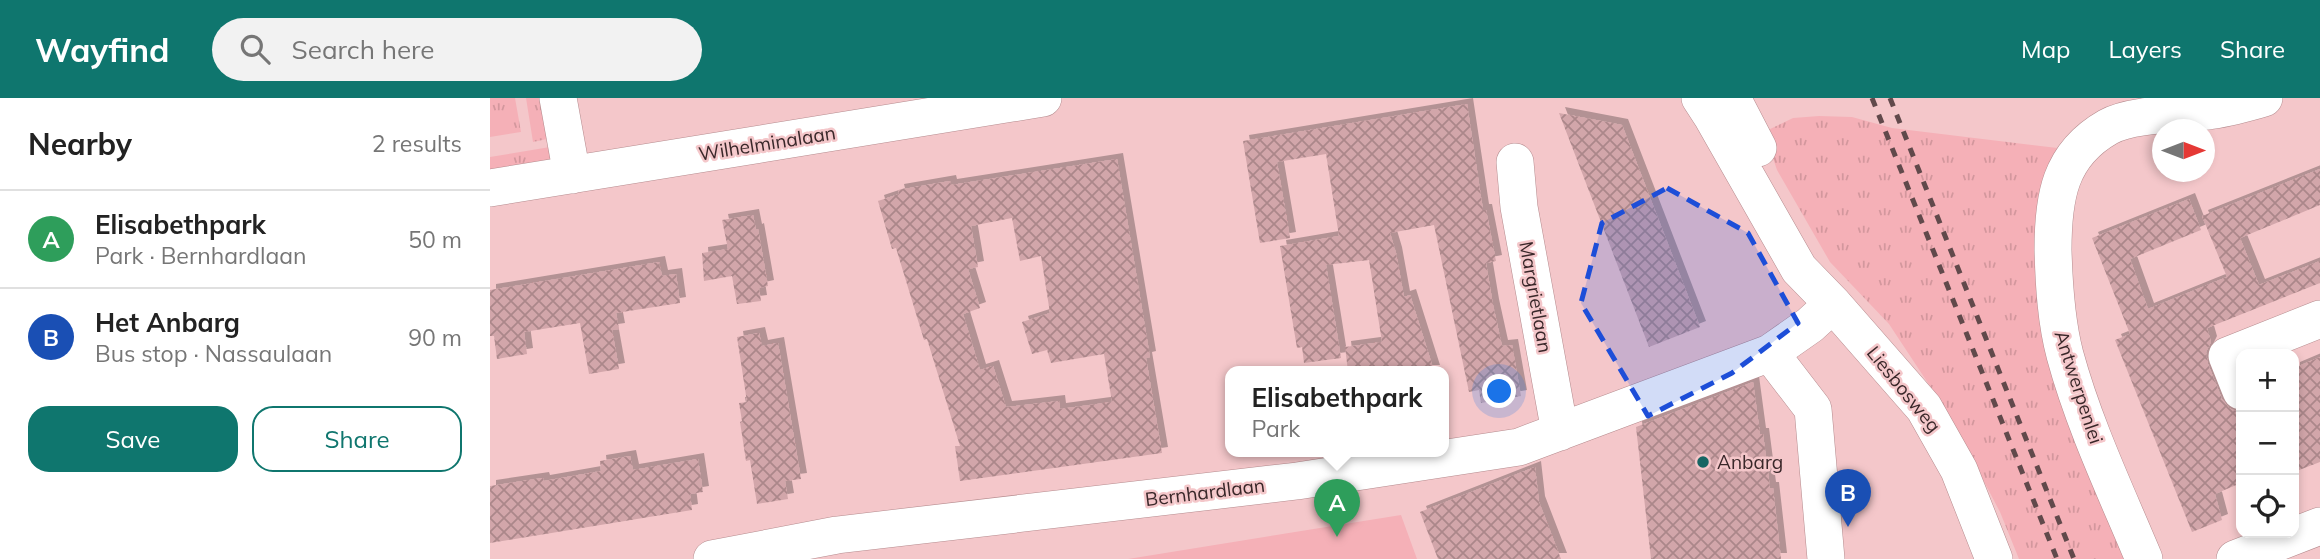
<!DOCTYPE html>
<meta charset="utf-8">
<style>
:root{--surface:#fff;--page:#f2f2f2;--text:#222;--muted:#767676;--line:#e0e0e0;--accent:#0f766e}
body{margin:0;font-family:Mulish,sans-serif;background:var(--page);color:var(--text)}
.controls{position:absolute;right:21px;bottom:21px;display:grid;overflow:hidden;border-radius:14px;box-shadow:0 4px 10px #0003}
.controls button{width:63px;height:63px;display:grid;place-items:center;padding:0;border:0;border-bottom:2px solid var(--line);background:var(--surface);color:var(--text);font:35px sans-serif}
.compass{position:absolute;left:1662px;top:21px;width:63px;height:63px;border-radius:50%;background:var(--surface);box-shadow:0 4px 10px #0003;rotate:90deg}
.you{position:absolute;left:1010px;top:294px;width:24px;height:24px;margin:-18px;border:5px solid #fff;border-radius:50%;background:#1a73e8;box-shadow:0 0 0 10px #1a73e833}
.badge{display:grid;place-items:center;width:46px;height:46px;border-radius:50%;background:var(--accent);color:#fff;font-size:23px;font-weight:700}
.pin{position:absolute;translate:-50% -58px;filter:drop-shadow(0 2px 4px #0008)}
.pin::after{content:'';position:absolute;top:37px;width:24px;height:21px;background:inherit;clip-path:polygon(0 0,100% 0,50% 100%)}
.popup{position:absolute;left:735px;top:268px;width:224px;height:91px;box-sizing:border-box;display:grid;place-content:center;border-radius:14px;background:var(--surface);filter:drop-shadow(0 2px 5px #0005);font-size:23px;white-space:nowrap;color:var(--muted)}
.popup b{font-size:26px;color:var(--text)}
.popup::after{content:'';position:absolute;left:50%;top:100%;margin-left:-14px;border:14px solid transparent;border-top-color:var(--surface)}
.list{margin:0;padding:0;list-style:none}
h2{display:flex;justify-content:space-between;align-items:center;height:91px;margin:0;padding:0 28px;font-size:30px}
h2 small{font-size:23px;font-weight:400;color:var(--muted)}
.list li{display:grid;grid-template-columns:46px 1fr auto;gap:21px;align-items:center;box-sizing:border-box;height:98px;padding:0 28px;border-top:2px solid var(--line)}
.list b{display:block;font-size:26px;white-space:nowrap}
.list p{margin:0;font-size:23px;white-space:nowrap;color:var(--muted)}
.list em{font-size:23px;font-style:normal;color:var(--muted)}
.actions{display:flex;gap:14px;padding:21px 28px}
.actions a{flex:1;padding:16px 0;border:2px solid var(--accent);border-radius:21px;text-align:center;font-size:24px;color:var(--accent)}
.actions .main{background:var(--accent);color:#fff}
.icon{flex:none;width:38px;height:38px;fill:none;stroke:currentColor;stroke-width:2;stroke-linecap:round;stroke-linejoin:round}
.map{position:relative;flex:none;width:1830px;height:461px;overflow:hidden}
header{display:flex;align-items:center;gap:42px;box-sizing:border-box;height:98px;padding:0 35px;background:var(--accent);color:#fff}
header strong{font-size:33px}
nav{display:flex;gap:38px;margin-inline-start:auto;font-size:24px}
.search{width:490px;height:63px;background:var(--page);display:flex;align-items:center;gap:18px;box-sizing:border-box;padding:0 24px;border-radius:38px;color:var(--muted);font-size:26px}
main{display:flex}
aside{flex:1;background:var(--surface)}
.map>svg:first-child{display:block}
</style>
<header>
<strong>Wayfind</strong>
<div class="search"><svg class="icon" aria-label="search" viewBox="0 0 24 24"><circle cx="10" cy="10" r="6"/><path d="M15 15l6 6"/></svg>Search here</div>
<nav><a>Map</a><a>Layers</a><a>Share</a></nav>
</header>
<main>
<aside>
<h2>Nearby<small>2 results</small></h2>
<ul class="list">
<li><span class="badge" style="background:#2e9e5b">A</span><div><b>Elisabethpark</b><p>Park · Bernhardlaan</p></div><em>50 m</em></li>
<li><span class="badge" style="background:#1a4fb4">B</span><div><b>Het Anbarg</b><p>Bus stop · Nassaulaan</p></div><em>90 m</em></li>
</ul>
<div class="actions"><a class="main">Save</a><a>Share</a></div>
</aside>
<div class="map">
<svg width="1830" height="461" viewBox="0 0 1830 461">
<defs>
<pattern id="grass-tufts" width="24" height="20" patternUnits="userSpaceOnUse" patternTransform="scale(1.75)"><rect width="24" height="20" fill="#f5b0b7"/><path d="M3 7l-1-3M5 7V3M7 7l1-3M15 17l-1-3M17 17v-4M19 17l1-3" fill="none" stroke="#d3979d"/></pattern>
<pattern id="building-cross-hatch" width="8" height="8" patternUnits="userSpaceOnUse" patternTransform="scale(1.75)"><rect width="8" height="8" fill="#d2a6aa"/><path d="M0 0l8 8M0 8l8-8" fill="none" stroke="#ab878a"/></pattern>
<filter id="shadow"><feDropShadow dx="6" dy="-6" stdDeviation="0" flood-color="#0004"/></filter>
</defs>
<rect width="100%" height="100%" fill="#f4c7ca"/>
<path fill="url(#grass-tufts)" d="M 0,0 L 25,0 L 31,34 L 0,39 Z
M 36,0 L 50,0 L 57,41 L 43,44 Z
M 1329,18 L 1362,19 L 1402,30 L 1576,51 L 1547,158 L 1553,244 L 1572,306 L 1634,461 L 1529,461 L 1510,414 L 1459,317 L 1399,226 L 1340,164 L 1287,72 L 1274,34 L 1303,20 Z
M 66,48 L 59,66 L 0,79 L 0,59 Z"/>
<path fill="#f5b0b7" d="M 911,417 L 927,461 L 638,461 Z"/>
<path fill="url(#building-cross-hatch)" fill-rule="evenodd" filter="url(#shadow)" d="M 977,6 L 993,112 L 996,112 L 1006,163 L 996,165 L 1003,207 L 1012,248 L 1022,247 L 1031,298 L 991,305 L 989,292 L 979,294 L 944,127 L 900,135 L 906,155 L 914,199 L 920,197 L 944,273 L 858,273 L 855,249 L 892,244 L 879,162 L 836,167 L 851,260 L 814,265 L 812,249 L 807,250 L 790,148 L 849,138 L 836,56 L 787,64 L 800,140 L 770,145 L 753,43 Z
M 1069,15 L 1132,27 L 1210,229 L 1159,249 Z
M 627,61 L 660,259 L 656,260 L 672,355 L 470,383 L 465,348 L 470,348 L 437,241 L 434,242 L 406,150 L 402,151 L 388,103 L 409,96 L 408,92 L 460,83 L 461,87 ZM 522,120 L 530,163 L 551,158 L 560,215 L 532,224 L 542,256 L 557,252 L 561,265 L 614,256 L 622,304 L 570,311 L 569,303 L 516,309 L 503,268 L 490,272 L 473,216 L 490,210 L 478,171 L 488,169 L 481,128 Z
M 1830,71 L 1830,107 L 1750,140 L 1769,187 L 1830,163 L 1830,185 L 1717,230 L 1721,244 L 1716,254 L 1718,266 L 1732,301 L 1739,310 L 1748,314 L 1751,321 L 1751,385 L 1725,396 L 1732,422 L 1702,434 L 1625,242 L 1640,236 L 1602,140 L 1699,101 L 1711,132 L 1640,161 L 1658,211 L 1737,179 L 1712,118 Z
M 263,117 L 266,132 L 268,131 L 278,188 L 269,190 L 271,203 L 247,206 L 242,178 L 214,183 L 212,155 L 238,151 L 232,122 Z
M 169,164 L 172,178 L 186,176 L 190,205 L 126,215 L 129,231 L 122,232 L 129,271 L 99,276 L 90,225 L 34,234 L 37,256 L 7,261 L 4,238 L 0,238 L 0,192 Z
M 269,235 L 272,248 L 288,245 L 311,381 L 295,383 L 298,401 L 267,406 L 260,362 L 256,363 L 250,324 L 252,323 L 249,305 L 257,304 L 247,239 Z
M 1830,259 L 1830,364 L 1804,374 L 1804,270 Z
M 1263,284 L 1270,336 L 1273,336 L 1280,390 L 1283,390 L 1291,461 L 1161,461 L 1146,329 Z
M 140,358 L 143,372 L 208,361 L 213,394 L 200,396 L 202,412 L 0,445 L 0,388 L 53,380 L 54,383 L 111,373 L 110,363 Z
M 1045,369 L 1049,404 L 1071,461 L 948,461 L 930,414 Z"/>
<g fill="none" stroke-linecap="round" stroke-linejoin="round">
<g stroke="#b58b8e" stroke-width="38">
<path id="minor" d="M 68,0 L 82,77
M 1210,0 L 1223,20 L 1309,171 L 1343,206 L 1434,310 L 1469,372 L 1504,461
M 1242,0 L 1268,50
M 1025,64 L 1029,109 L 1070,334
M 0,90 L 553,0
M 1280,255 L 1323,311 L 1336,461
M 1751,293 L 1737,258 L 1830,221
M 222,461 L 347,437 L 807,383 L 1029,349 L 1280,255 L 1320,227 L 1343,206
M 1654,461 C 1626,394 1594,327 1575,257 C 1566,223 1564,187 1563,152 C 1563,100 1569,57 1618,29 C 1640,16 1691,16 1717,13 C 1736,11 1756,5 1774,0
M 1745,461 L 1830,428"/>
</g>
<use href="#minor" stroke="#fff" stroke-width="37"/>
<path stroke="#61494b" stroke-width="5" stroke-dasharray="9 9" stroke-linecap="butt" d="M 1382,0 L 1567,461
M 1400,0 L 1584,461"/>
</g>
<path fill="#1d4ed8" fill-opacity="0.2" stroke="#1d4ed8" stroke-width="5" stroke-dasharray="14 9" stroke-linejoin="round" d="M 1177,90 L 1258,135 L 1308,225 L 1242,275 L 1158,318 L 1091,205 L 1112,125 Z"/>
<circle fill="#176563" stroke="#f4c7ca" stroke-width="2.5" cx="1213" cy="364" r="7"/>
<g text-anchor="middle" stroke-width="5" stroke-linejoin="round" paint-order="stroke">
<g font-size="19" fill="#392729" stroke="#f4c7ca">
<text transform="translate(277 45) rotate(-9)" y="7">Wilhelminalaan</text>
<text transform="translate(1046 199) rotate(80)" y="7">Margrietlaan</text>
<text transform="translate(1589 289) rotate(72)" y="7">Antwerpenlei</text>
<text transform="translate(1414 291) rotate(51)" y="7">Liesbosweg</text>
<text transform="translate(715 394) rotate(-7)" y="7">Bernhardlaan</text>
</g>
<g font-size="19" fill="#392729" stroke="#f4c7ca" text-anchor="start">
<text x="1227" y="371">Anbarg</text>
</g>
</g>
</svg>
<div class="controls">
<button>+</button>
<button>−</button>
<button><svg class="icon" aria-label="locate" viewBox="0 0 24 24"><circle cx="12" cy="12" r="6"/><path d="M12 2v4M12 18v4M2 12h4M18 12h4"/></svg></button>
</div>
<svg class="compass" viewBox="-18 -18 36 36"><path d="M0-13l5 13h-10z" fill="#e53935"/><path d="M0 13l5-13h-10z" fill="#767676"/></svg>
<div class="you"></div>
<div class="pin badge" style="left:847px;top:439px;background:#2e9e5b">A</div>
<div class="popup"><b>Elisabethpark</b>Park</div>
<div class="pin badge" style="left:1358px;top:429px;background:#1a4fb4">B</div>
</div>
</main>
